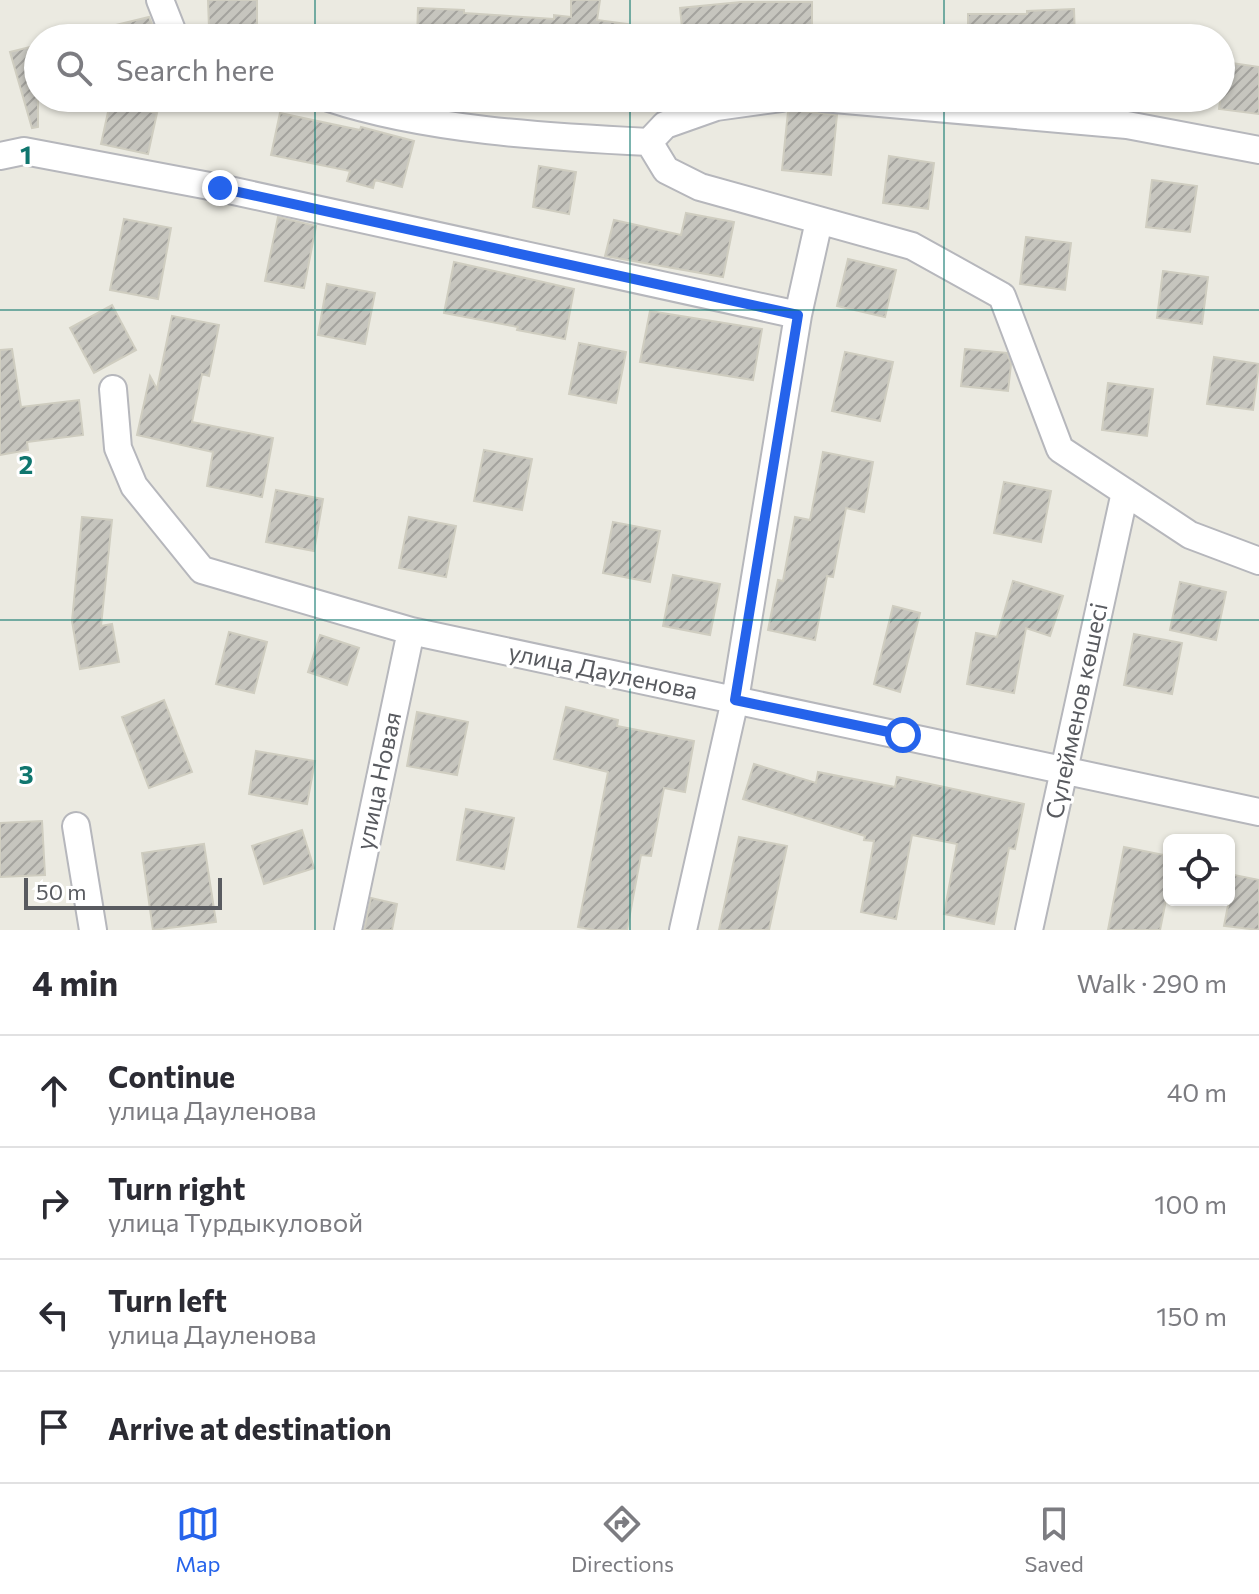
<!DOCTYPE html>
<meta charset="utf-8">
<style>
:root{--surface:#fff;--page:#f2f2f3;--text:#2b2b33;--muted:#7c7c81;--line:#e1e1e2;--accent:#2563eb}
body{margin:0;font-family:Commissioner,sans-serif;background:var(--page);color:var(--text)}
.controls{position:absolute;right:24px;bottom:24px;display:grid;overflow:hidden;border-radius:12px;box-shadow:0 2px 6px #0004}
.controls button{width:72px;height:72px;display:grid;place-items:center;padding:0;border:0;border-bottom:2px solid var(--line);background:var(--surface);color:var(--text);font:40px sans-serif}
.scale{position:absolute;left:24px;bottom:20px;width:198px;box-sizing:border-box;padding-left:8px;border:4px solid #595b60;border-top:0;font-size:22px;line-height:28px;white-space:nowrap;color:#595b60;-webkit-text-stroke:6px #fff;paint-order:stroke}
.stop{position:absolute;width:24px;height:24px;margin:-18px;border:6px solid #2563eb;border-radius:50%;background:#fff}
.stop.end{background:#2563eb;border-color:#fff;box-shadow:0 2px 8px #0008}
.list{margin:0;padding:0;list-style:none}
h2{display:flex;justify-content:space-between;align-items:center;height:104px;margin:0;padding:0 32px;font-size:34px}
h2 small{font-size:26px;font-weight:400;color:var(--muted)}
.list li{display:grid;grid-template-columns:52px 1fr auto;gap:24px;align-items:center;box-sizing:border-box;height:112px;padding:0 32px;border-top:2px solid var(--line)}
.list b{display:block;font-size:30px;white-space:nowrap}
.list p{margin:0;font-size:26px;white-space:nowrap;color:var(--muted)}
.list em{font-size:26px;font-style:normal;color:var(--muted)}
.icon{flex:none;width:44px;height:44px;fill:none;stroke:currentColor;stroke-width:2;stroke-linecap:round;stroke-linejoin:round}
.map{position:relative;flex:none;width:1259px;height:930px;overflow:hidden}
.search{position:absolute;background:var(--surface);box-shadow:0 2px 6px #0004;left:24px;right:24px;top:24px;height:88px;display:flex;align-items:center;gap:20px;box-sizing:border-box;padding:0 28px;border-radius:44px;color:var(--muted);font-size:30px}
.sheet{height:552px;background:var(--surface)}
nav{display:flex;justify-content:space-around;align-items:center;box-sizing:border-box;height:112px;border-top:2px solid var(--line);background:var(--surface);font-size:22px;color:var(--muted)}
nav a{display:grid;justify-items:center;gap:4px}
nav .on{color:var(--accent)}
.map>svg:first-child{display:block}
</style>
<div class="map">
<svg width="1259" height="930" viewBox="0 0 1259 930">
<defs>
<pattern id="building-hatch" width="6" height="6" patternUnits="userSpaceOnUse" patternTransform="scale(2)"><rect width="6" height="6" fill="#c6c5be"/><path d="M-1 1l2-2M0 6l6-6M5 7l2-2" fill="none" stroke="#a4a39e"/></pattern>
</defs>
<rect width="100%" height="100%" fill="#ebeae1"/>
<path fill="url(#building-hatch)" stroke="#cfcdc0" stroke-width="2" d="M 208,0 L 257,0 L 257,26 L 209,28 Z
M 571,0 L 600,0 L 597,20 L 628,24 L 627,38 L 417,38 L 418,8 L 464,10 L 464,13 L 554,19 L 554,15 L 571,17 Z
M 741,2 L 812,2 L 812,38 L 683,38 L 680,8 Z
M 1074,9 L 1075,38 L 968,38 L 968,14 L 1027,14 L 1027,11 Z
M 149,17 L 158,38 L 96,38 L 95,30 Z
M 38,45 L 38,127 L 32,128 L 10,52 Z
M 1225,62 L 1259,67 L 1259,114 L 1219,109 Z
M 110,103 L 157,113 L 148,154 L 101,144 Z
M 792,110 L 837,115 L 831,175 L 782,170 L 788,112 Z
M 280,113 L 360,130 L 361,127 L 414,141 L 402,187 L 375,180 L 373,188 L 347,181 L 350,171 L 271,155 Z
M 889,156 L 934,163 L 928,209 L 883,203 Z
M 539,166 L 576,172 L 569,214 L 533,207 Z
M 1152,180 L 1197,186 L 1190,232 L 1146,227 Z
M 686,213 L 734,222 L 723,277 L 605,256 L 614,220 L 681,235 Z
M 278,217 L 316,226 L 304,288 L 265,281 Z
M 124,219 L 171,228 L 158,299 L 110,290 Z
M 1026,237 L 1071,243 L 1065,290 L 1020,284 Z
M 848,259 L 896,270 L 885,317 L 837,306 Z
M 454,262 L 574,289 L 565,339 L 517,330 L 518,327 L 444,313 Z
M 1163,271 L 1208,277 L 1202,324 L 1157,318 Z
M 327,284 L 375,293 L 365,344 L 318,335 Z
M 112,305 L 136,350 L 94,373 L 70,328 Z
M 650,311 L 762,329 L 753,380 L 640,362 Z
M 172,316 L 219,325 L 209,376 L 202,374 L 192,422 L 273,438 L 262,497 L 207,486 L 213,452 L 137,435 L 150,376 L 157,389 Z
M 579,343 L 626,352 L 616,403 L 569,394 Z
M 12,349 L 21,407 L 79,400 L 83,435 L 27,442 L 28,450 L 0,455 L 0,350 Z
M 965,349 L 1007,353 L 1011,364 L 1008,391 L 961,386 Z
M 845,352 L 893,362 L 880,421 L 832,411 Z
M 1214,357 L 1259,364 L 1253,410 L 1207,404 Z
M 1108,383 L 1153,389 L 1147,436 L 1102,430 Z
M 484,450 L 532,459 L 522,510 L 474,501 Z
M 823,452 L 873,462 L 864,512 L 846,508 L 833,577 L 827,576 L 815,640 L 768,630 L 778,580 L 783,581 L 795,517 L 810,520 Z
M 1004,482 L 1051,491 L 1041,542 L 994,533 Z
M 276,490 L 323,499 L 314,551 L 266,542 Z
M 82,517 L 112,520 L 101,626 L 112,624 L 119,662 L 80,669 L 72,621 Z
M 409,517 L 456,526 L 446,577 L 399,568 Z
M 613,522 L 660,531 L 650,582 L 603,573 Z
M 673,575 L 720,584 L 710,635 L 663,626 Z
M 1013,581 L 1063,596 L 1050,636 L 1026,628 L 1014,693 L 967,684 L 976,633 L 997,637 Z
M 1180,582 L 1226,592 L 1216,640 L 1170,630 Z
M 893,606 L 920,613 L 900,692 L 874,684 Z
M 229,632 L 267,642 L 254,693 L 216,684 Z
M 1134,634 L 1182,643 L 1172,694 L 1124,685 Z
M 320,635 L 359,648 L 347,685 L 308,672 Z
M 164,700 L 192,772 L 149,788 L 122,717 Z
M 566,707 L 618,720 L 617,726 L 694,741 L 685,792 L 664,788 L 651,856 L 641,855 L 627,930 L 595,930 L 578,927 L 608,772 L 554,759 Z
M 417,712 L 468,722 L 457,775 L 407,766 Z
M 256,751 L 315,761 L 307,804 L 249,794 Z
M 754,764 L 816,783 L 818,772 L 895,787 L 897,777 L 1024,804 L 1015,849 L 1009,848 L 994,924 L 944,914 L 957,844 L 912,835 L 896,919 L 861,912 L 874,841 L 864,840 L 865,836 L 743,799 Z
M 466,809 L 514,818 L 504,869 L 457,860 Z
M 42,821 L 45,875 L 0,877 L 0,823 Z
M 302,830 L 314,868 L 264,884 L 252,846 Z
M 739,837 L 787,846 L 769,930 L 719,930 Z
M 204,844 L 216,922 L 153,930 L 142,853 Z
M 1124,847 L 1169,856 L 1169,885 L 1160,930 L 1108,930 Z
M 1234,875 L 1259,880 L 1259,930 L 1224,926 Z
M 371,898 L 397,904 L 392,930 L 364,930 Z"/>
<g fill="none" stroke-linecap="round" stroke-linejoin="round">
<g stroke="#b6b7bc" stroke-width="30">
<path id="minor" d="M 160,0 L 175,38
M 329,98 C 425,130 547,137 649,142
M 782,98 L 716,107 L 665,125 L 649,142 L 666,170 L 700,187 L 912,246 L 1002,296 L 1060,449 L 1190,535 L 1259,561
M 823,98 L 1127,125 L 1259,150
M 0,156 L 24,151 L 220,188 L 798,315
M 113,389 L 118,448 L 134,486 L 202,570 L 411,631 L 1259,812
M 76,826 L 93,930
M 348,930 L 411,631
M 683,930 L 735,700 L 798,315 L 819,221
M 1029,930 L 1125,492"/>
</g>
<use href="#minor" stroke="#fff" stroke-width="26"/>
</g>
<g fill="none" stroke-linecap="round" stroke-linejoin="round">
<path stroke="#2563eb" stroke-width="10" d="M 220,188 L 798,315 L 735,700 L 903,735"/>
</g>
<path fill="none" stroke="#0f766e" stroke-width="2" stroke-opacity="0.55" d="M 315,0 L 315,38M 630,0 L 630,38M 944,0 L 944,38M 315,98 L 315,930M 630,98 L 630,930M 944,98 L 944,930M 0,310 L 1259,310M 0,620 L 1259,620"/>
<g text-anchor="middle" stroke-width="6" stroke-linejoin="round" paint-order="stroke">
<g font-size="24" fill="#595b60" stroke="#fff">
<text transform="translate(603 672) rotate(12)" y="8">улица Дауленова</text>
<text transform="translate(1077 711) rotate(-78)" y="8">Сүлейменов көшесі</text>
<text transform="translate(379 781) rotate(-78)" y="8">улица Новая</text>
</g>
</g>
<g font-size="26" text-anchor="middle" font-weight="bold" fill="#0f766e" stroke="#fff" stroke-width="6" stroke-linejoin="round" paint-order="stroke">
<text x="26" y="164">1</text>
<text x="26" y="474">2</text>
<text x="26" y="784">3</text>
</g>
</svg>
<div class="controls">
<button><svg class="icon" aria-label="locate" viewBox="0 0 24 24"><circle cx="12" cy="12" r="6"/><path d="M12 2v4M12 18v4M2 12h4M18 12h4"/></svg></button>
</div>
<div class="scale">50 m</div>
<div class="stop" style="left:903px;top:735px"></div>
<div class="stop end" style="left:220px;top:188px"></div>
<div class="search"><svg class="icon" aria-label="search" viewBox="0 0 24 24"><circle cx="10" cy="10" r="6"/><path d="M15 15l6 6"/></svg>Search here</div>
</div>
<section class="sheet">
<h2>4 min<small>Walk · 290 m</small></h2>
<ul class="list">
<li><svg class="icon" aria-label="ahead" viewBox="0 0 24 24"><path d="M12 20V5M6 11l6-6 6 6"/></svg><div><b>Continue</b><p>улица Дауленова</p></div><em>40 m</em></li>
<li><svg class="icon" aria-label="right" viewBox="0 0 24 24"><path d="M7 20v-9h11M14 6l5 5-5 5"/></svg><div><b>Turn right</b><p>улица Турдыкуловой</p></div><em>100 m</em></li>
<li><svg class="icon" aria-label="left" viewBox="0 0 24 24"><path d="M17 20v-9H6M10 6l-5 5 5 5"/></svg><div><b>Turn left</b><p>улица Дауленова</p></div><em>150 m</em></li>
<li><svg class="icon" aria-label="arrive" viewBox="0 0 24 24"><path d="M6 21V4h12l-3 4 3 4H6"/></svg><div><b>Arrive at destination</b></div></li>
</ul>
</section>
<nav>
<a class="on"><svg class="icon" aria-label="map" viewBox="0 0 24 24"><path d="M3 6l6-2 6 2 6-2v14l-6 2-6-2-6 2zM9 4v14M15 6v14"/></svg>Map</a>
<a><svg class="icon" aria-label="directions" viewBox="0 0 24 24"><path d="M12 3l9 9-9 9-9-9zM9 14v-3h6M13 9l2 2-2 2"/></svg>Directions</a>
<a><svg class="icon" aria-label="saved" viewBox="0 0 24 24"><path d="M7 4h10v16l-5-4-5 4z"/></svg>Saved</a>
</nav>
